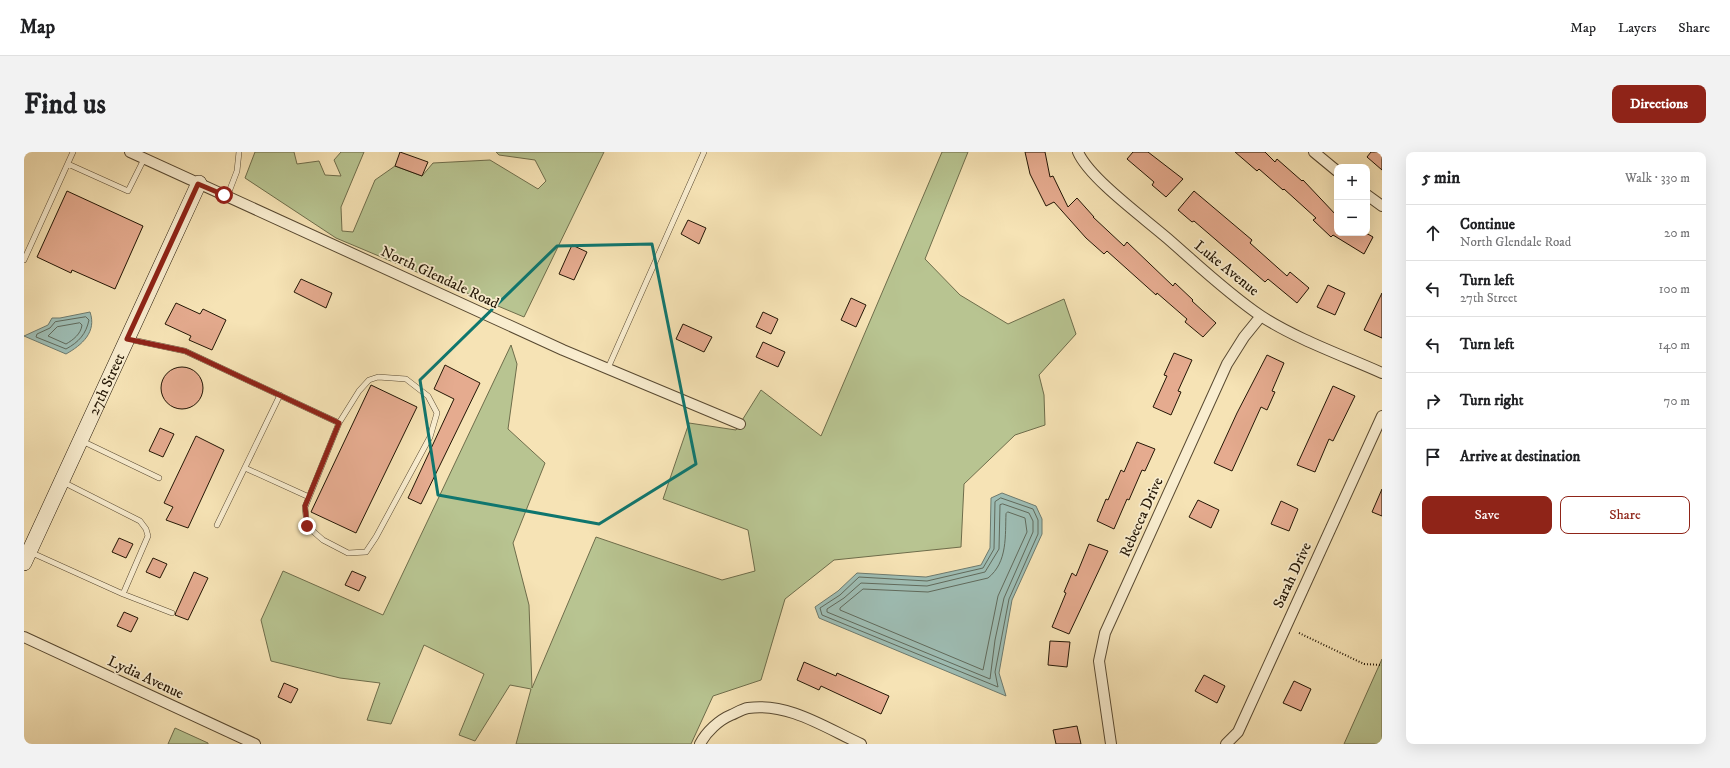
<!DOCTYPE html>
<meta charset="utf-8">
<style>
:root{--surface:#fff;--page:#f2f2f2;--text:#202124;--muted:#757577;--line:#e0e0e0;--accent:#8f2418}
body{margin:0;font-family:"IM FELL DW Pica",serif;background:var(--page);color:var(--text)}
.controls{position:absolute;right:12px;top:12px;display:grid;overflow:hidden;border-radius:8px;box-shadow:0 4px 16px #0002}
.controls button{width:36px;height:36px;display:grid;place-items:center;padding:0;border:0;border-bottom:1px solid var(--line);background:var(--surface);color:var(--text);font:20px sans-serif}
.stop{position:absolute;width:12px;height:12px;margin:-9px;border:3px solid #8f2418;border-radius:50%;background:#fff}
.stop.end{background:#8f2418;border-color:#fff;box-shadow:0 1px 4px #0008}
.list{margin:0;padding:0;list-style:none}
h2{display:flex;justify-content:space-between;align-items:center;height:52px;margin:0;padding:0 16px;font-size:17px}
h2 small{font-size:13px;font-weight:400;color:var(--muted)}
.list li{display:grid;grid-template-columns:26px 1fr auto;gap:12px;align-items:center;box-sizing:border-box;height:56px;padding:0 16px;border-top:1px solid var(--line)}
.list b{display:block;font-size:15px;white-space:nowrap}
.list p{margin:0;font-size:13px;white-space:nowrap;color:var(--muted)}
.list em{font-size:13px;font-style:normal;color:var(--muted)}
.actions{display:flex;gap:8px;padding:12px 16px}
.actions a{flex:1;padding:9px 0;border:1px solid var(--accent);border-radius:8px;text-align:center;font-size:14px;color:var(--accent)}
.actions .main{background:var(--accent);color:#fff}
.icon{flex:none;width:22px;height:22px;fill:none;stroke:currentColor;stroke-width:2;stroke-linecap:round;stroke-linejoin:round}
.map{position:relative;flex:none;width:1358px;height:592px;overflow:hidden;border-radius:8px}
header{display:flex;align-items:center;gap:24px;box-sizing:border-box;height:56px;padding:0 20px;background:var(--surface);border-bottom:1px solid var(--line)}
header strong{font-size:19px}
nav{display:flex;gap:22px;margin-inline-start:auto;font-size:14px}
.intro{display:flex;align-items:center;justify-content:space-between;box-sizing:border-box;height:96px;padding:0 24px}
h1{margin:0;font-size:28px}
.button{padding:10px 18px;border-radius:8px;background:var(--accent);color:#fff;font-size:14px;font-weight:700}
main{display:flex;gap:24px;padding:0 24px}
aside{flex:1;background:var(--surface);border-radius:8px;box-shadow:0 4px 16px #0002}
.map>svg:first-child{display:block}
</style>
<header>
<strong>Map</strong>
<nav><a>Map</a><a>Layers</a><a>Share</a></nav>
</header>
<div class="intro"><h1>Find us</h1><a class="button">Directions</a></div>
<main>
<div class="map">
<svg width="1358" height="592" viewBox="0 0 1358 592">
<rect width="100%" height="100%" fill="#f6e3b5"/>
<filter id="stains"><feTurbulence type="fractalNoise" baseFrequency=".005" numOctaves="4"/><feColorMatrix values="0 0 0 0 .2 0 0 0 0 .09 0 0 0 0 .02 0 0 0 .5 -.17"/></filter>
<radialGradient id="worn" r=".72"><stop offset=".6" stop-color="#630" stop-opacity="0"/><stop offset="1" stop-color="#630" stop-opacity=".3"/></radialGradient>
<path fill="#b8c491" stroke="#6e6d4b" d="M 231,0 L 270,0 L 273,12 L 295,9 L 301,23 L 317,24 L 310,8 L 317,0 L 340,0 L 317,55 L 318,79 L 329,80 L 351,28 L 371,14 L 398,24 L 409,11 L 466,8 L 514,37 L 522,29 L 511,8 L 475,3 L 472,0 L 580,0 L 500,165 L 312,86 L 221,26 Z
M 918,0 L 944,0 L 901,107 L 936,143 L 984,172 L 1040,147 L 1052,182 L 1015,223 L 1020,243 L 1021,273 L 991,283 L 940,332 L 937,395 L 810,408 L 761,447 L 737,528 L 689,544 L 667,592 L 492,592 L 507,537 L 486,533 L 451,589 L 435,583 L 460,522 L 400,493 L 367,572 L 343,568 L 356,531 L 316,526 L 247,509 L 237,468 L 259,419 L 359,463 L 487,193 L 493,212 L 484,277 L 521,311 L 489,391 L 505,453 L 508,536 L 572,385 L 698,428 L 731,419 L 724,378 L 639,347 L 665,271 L 712,278 L 737,238 L 797,284 Z
M 1358,507 L 1358,592 L 1320,592 Z
M 151,576 L 184,591 L 184,592 L 144,592 Z"/>
<path fill="#9ebdb4" stroke="#6d7a6e" d="M 66,160 C 73,180 58,193 42,202 L 0,184 L 24,173 L 28,166 L 36,166 Z
M 978,341 L 1012,354 L 1018,367 L 1018,382 L 988,448 L 975,521 L 982,544 L 795,466 L 791,455 L 814,439 L 833,421 L 902,425 L 957,413 L 966,396 L 967,346 Z"/>
<g fill="none" stroke-linecap="round" stroke-linejoin="round">
<path stroke="#606a5c" stroke-width="1" d="M 62,165 L 65,168 C 62,182 55,190 42,197 L 12,185 L 13,182 L 26,176 L 31,170 Z
M 56,171 L 58,173 C 57,182 49,188 42,192 L 24,184 L 33,175 Z
M 977,346 L 1009,357 L 1014,368 L 1014,382 L 985,447 L 971,520 L 974,535 L 798,463 L 796,456 L 816,443 L 835,425 L 903,429 L 959,416 L 970,397 L 971,350 Z
M 979,352 L 1005,361 L 1009,369 L 1009,380 L 980,446 L 971,488 L 966,527 L 803,460 L 803,457 L 820,446 L 837,431 L 903,434 L 961,420 L 975,397 L 976,353 Z
M 984,360 L 1001,366 L 1003,380 L 974,444 L 959,518 L 816,458 L 816,456 L 839,437 L 904,440 L 964,426 C 984,410 981,383 982,362 Z"/>
</g>
<path fill="#e5ab8f" stroke="#231605" d="M 376,0 L 404,10 L 398,24 L 371,14 Z
M 1001,0 L 1021,0 L 1026,25 L 1029,24 L 1044,55 L 1053,46 L 1070,65 L 1069,65 L 1100,94 L 1103,90 L 1149,134 L 1151,131 L 1169,148 L 1168,149 L 1192,171 L 1179,185 L 1161,170 L 1163,167 L 1133,141 L 1132,143 L 1083,99 L 1080,102 L 1062,86 L 1030,50 L 1022,54 L 1006,22 Z
M 1109,0 L 1124,0 L 1159,27 L 1142,45 L 1128,33 L 1130,30 L 1103,7 Z
M 1211,0 L 1241,0 L 1251,10 L 1253,7 L 1278,29 L 1279,28 L 1313,64 L 1313,81 L 1342,81 L 1349,85 L 1340,102 L 1309,83 L 1307,85 L 1289,68 L 1292,66 L 1260,37 L 1259,38 L 1235,17 L 1233,19 Z
M 1347,0 L 1358,0 L 1358,18 L 1343,5 Z
M 43,39 L 119,74 L 91,137 L 48,118 L 47,121 L 13,105 Z
M 1170,39 L 1228,88 L 1226,91 L 1263,124 L 1266,120 L 1285,136 L 1273,151 L 1244,127 L 1241,130 L 1170,69 L 1168,70 L 1154,58 Z
M 664,68 L 682,76 L 675,92 L 657,82 Z
M 548,93 L 563,100 L 550,128 L 535,122 Z
M 277,127 L 308,141 L 302,156 L 270,140 Z
M 1304,133 L 1321,141 L 1311,163 L 1293,155 Z
M 1358,141 L 1358,186 L 1340,178 Z
M 827,146 L 842,153 L 832,175 L 817,168 Z
M 152,151 L 176,162 L 179,157 L 202,168 L 188,198 L 165,188 L 167,184 L 141,172 Z
M 739,160 L 754,167 L 747,182 L 732,175 Z
M 659,172 L 688,185 L 680,200 L 652,187 Z
M 739,190 L 761,200 L 754,215 L 732,205 Z
M 1150,201 L 1168,208 L 1154,239 L 1157,240 L 1147,263 L 1129,255 L 1143,224 L 1140,223 Z
M 1243,203 L 1260,211 L 1248,239 L 1251,240 L 1243,258 L 1237,255 L 1208,319 L 1190,311 L 1213,261 Z
M 421,213 L 456,231 L 397,352 L 384,346 L 430,247 L 410,237 Z
M137 236a21 21 0 1 1 42 0a21 21 0 1 1-42 0Z
M 347,233 L 393,255 L 332,381 L 287,360 Z
M 1309,234 L 1331,244 L 1309,289 L 1305,287 L 1291,320 L 1273,313 Z
M 136,276 L 150,282 L 139,305 L 125,299 Z
M 172,284 L 200,298 L 164,376 L 142,368 L 149,355 L 140,351 Z
M 1113,290 L 1131,297 L 1121,319 L 1118,318 L 1105,348 L 1103,347 L 1090,377 L 1073,369 L 1082,347 L 1084,348 L 1097,318 L 1100,320 Z
M 1358,337 L 1358,364 L 1348,360 Z
M 1174,348 L 1195,358 L 1187,376 L 1165,365 Z
M 1257,349 L 1274,357 L 1265,379 L 1247,372 Z
M 95,386 L 109,392 L 102,406 L 88,400 Z
M 1065,392 L 1084,399 L 1045,482 L 1028,475 L 1042,441 L 1040,440 L 1048,421 L 1052,424 Z
M 129,406 L 143,412 L 136,426 L 122,420 Z
M 328,419 L 342,425 L 335,439 L 321,433 Z
M 170,420 L 184,426 L 164,468 L 151,463 L 152,460 Z
M 100,460 L 114,466 L 107,480 L 93,474 Z
M 1026,489 L 1046,490 L 1043,515 L 1024,513 Z
M 780,510 L 812,524 L 813,521 L 865,544 L 857,562 L 797,534 L 795,538 L 773,528 Z
M 1180,523 L 1201,534 L 1193,551 L 1171,539 Z
M 1270,529 L 1287,537 L 1277,559 L 1259,551 Z
M 260,531 L 274,537 L 267,551 L 254,545 Z
M 1053,574 L 1057,592 L 1032,592 L 1029,578 Z"/>
<g fill="none" stroke-linecap="round" stroke-linejoin="round">
<g stroke="#584931" stroke-width="6">
<path id="lane" d="M 44,12 L 104,39 L 120,7
M 203,45 L 213,19 L 215,0
M 0,108 L 49,0
M 104,187 L 161,199 L 315,271 L 281,355 L 283,374 L 299,388 L 324,401 L 342,400 L 352,385 L 406,285 L 413,261 L 404,244 L 382,227 L 354,225 L 345,228 L 335,239 L 315,271
M 584,216 L 680,0
M 58,289 L 135,326
M 221,316 L 285,345
M 39,330 L 116,369 L 122,377 L 124,384 L 99,442
M 193,373 L 256,243
M 6,400 L 99,442 L 148,461"/>
</g>
<g stroke="#584931" stroke-width="12">
<path id="street" d="M 106,0 L 539,198 L 716,272
M 1054,0 C 1065,26 1120,66 1143,86 C 1173,112 1203,141 1237,164 C 1272,187 1320,204 1358,221
M 1290,0 L 1313,19
M 1343,43 L 1358,54
M 0,485 L 231,592
M 676,592 C 682,580 695,568 707,563 C 712,561 718,557 724,556 C 764,550 802,576 837,592
M 1087,592 L 1075,509 L 1081,481 L 1203,212 L 1220,185 L 1237,164
M 1202,592 L 1214,580 L 1358,264"/>
</g>
<g stroke="#231605" stroke-width="16">
<g id="secondary">
<path id="s1" d="M 0,411 L 175,31"/>
</g>
</g>
<path stroke="#231605" stroke-width="2" stroke-dasharray="1 2" stroke-linecap="butt" d="M 1275,481 L 1340,512 L 1358,513"/>
<use href="#lane" stroke="#f9edcf" stroke-width="5"/>
<use href="#street" stroke="#f9edcf" stroke-width="10"/>
<use href="#secondary" stroke="#f9edcf" stroke-width="15"/>
</g>
<g fill="none" stroke-linecap="round" stroke-linejoin="round">
<path stroke="#8f2418" stroke-width="5" d="M 200,43 L 174,32 L 103,187 L 161,199 L 315,271 L 281,354 L 283,374"/>
</g>
<path fill="none" stroke="#0f766e" stroke-width="3" stroke-linejoin="round" d="M 628,92 L 672,312 L 575,372 L 414,343 L 396,228 L 533,94 Z"/>
<g text-anchor="middle" stroke-width="3.5" stroke-linejoin="round" paint-order="stroke">
<g font-size="15" fill="#231605" stroke="#f9edcf">
<text transform="translate(1203 116) rotate(39)" y="5">Luke Avenue</text>
<text transform="translate(416 125) rotate(25)" y="5">North Glendale Road</text>
<text dy="5" stroke="none"><textPath href="#s1" startOffset="197">27th Street</textPath></text>
<text transform="translate(1117 365) rotate(-66)" y="5">Rebecca Drive</text>
<text transform="translate(1268 423) rotate(-65)" y="5">Sarah Drive</text>
<text transform="translate(122 525) rotate(25)" y="5">Lydia Avenue</text>
</g>
</g>
<rect width="100%" height="100%" filter="url(#stains)"/>
<rect width="100%" height="100%" fill="url(#worn)"/>
</svg>
<div class="controls">
<button>+</button>
<button>−</button>
</div>
<div class="stop" style="left:200px;top:43px"></div>
<div class="stop end" style="left:283px;top:374px"></div>
</div>
<aside>
<h2>5 min<small>Walk · 330 m</small></h2>
<ul class="list">
<li><svg class="icon" aria-label="ahead" viewBox="0 0 24 24"><path d="M12 20V5M6 11l6-6 6 6"/></svg><div><b>Continue</b><p>North Glendale Road</p></div><em>20 m</em></li>
<li><svg class="icon" aria-label="left" viewBox="0 0 24 24"><path d="M17 20v-9H6M10 6l-5 5 5 5"/></svg><div><b>Turn left</b><p>27th Street</p></div><em>100 m</em></li>
<li><svg class="icon" aria-label="left" viewBox="0 0 24 24"><path d="M17 20v-9H6M10 6l-5 5 5 5"/></svg><div><b>Turn left</b></div><em>140 m</em></li>
<li><svg class="icon" aria-label="right" viewBox="0 0 24 24"><path d="M7 20v-9h11M14 6l5 5-5 5"/></svg><div><b>Turn right</b></div><em>70 m</em></li>
<li><svg class="icon" aria-label="arrive" viewBox="0 0 24 24"><path d="M6 21V4h12l-3 4 3 4H6"/></svg><div><b>Arrive at destination</b></div></li>
</ul>
<div class="actions"><a class="main">Save</a><a>Share</a></div>
</aside>
</main>
